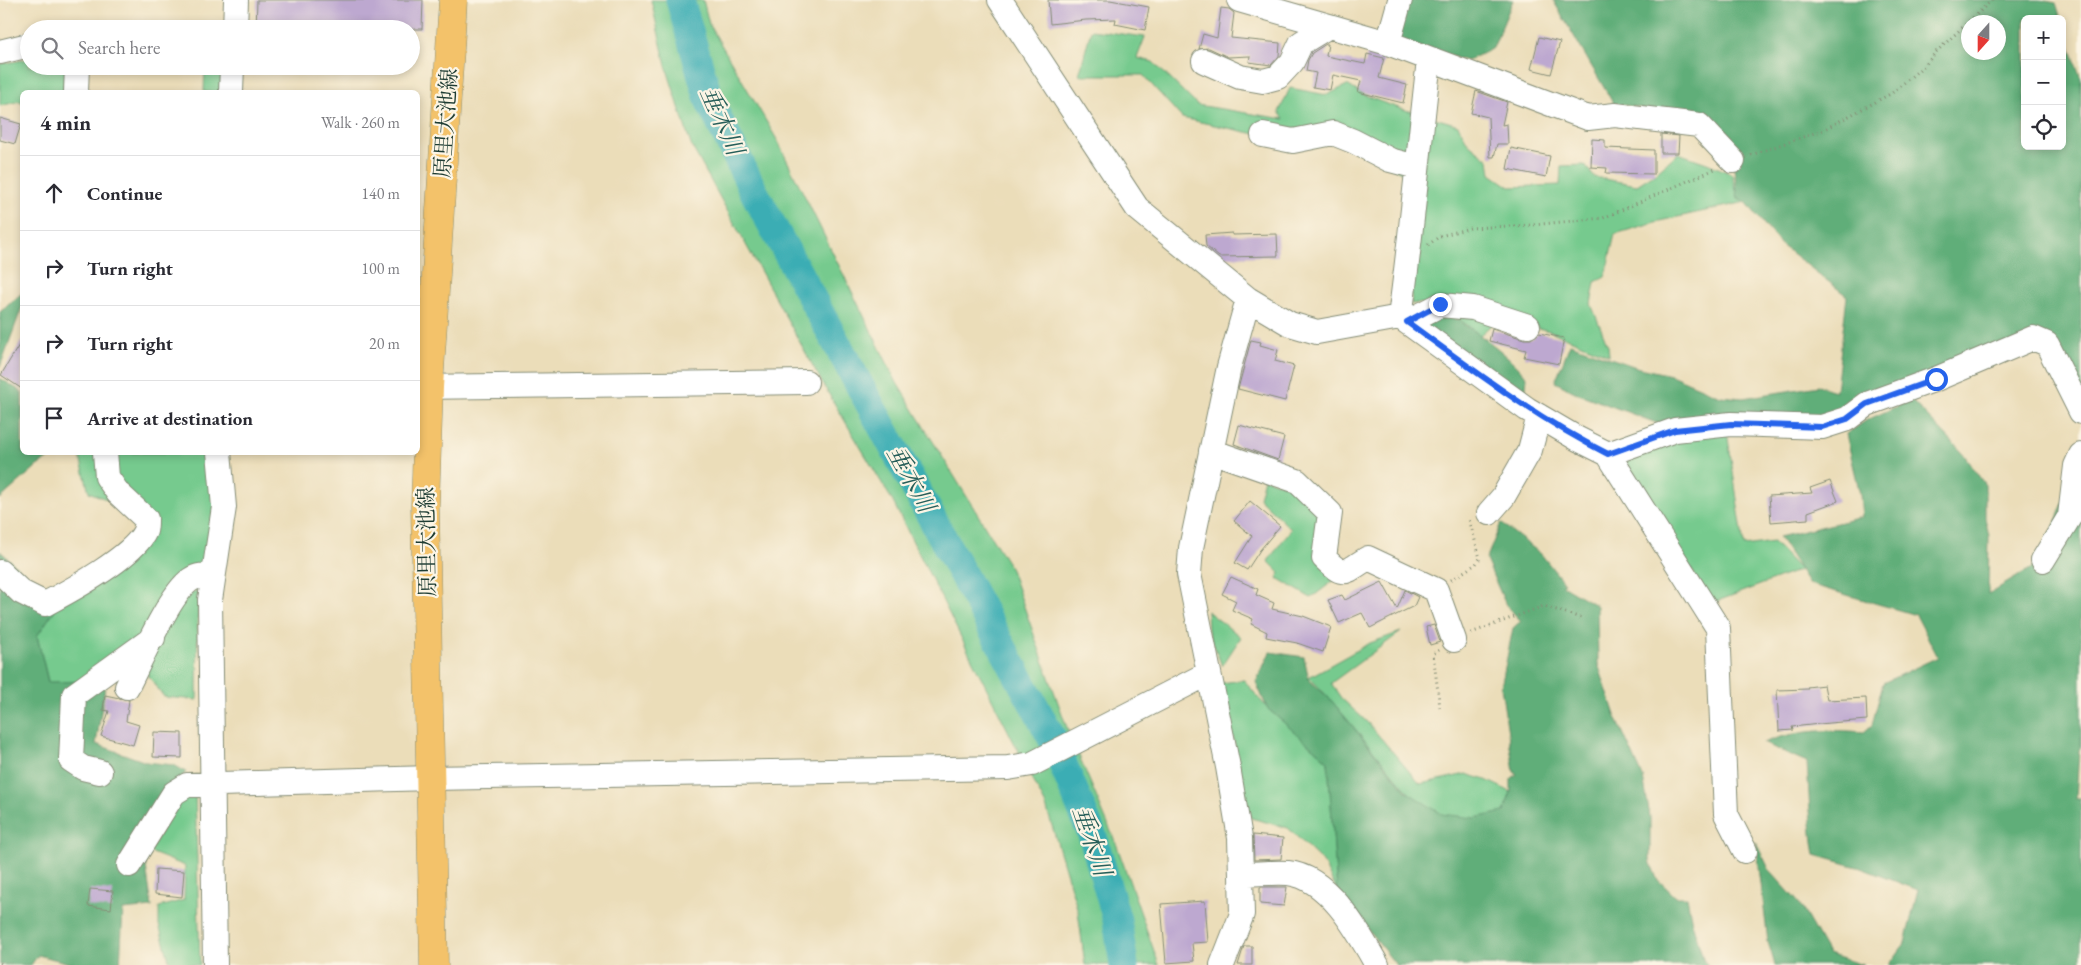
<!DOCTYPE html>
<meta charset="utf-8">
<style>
:root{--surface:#fff;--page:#f7f7f7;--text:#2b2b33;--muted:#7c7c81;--line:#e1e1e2}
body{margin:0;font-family:"EB Garamond","Noto Serif JP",serif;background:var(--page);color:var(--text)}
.controls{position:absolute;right:15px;top:15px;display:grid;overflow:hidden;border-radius:8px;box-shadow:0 2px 8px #0003}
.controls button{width:45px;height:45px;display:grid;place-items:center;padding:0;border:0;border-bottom:1px solid var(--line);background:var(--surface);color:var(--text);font:25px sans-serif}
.compass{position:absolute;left:1961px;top:15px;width:45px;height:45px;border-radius:50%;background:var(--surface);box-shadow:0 2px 8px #0003;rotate:201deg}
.stop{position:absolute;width:15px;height:15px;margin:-11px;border:4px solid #2563eb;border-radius:50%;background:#fff}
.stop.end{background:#2563eb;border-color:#fff;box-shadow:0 1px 5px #0008}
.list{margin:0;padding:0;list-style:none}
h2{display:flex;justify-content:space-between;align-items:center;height:65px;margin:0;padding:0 20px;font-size:21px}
h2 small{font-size:16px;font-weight:400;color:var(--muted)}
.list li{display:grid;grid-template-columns:32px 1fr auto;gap:15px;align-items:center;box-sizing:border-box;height:75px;padding:0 20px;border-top:1px solid var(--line)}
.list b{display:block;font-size:19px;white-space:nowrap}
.list em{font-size:16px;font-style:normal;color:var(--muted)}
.icon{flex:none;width:28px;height:28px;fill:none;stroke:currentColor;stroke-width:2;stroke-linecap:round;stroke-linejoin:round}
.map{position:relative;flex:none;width:2081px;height:965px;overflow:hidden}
.search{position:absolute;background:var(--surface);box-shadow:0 2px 8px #0003;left:20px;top:20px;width:400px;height:55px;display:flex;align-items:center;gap:12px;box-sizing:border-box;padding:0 18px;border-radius:28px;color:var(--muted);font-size:19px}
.panel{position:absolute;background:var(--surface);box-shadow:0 2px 8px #0003;left:20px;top:90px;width:400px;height:365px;border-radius:8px}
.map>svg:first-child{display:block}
</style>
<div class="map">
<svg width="2081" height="965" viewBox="0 0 2081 965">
<rect width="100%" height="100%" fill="#fcf5e5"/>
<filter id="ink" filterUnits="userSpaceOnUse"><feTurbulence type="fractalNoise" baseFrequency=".02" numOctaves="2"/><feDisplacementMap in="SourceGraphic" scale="10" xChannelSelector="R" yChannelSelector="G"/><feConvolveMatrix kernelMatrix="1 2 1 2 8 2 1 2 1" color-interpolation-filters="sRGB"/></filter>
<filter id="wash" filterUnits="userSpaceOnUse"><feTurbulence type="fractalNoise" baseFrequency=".0096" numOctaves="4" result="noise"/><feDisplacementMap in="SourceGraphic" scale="20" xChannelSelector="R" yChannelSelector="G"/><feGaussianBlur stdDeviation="1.12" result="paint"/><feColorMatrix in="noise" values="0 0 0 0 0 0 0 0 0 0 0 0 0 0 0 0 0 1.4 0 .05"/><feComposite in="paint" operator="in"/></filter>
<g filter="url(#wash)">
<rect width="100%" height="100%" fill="#ebddb9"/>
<path fill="#76ca8e" stroke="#4a8461" d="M 651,0 L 703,0 L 709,24 L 776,138 L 897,383 L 1010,567 L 1066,725 L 1117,846 L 1159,965 L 1085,965 L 1078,911 L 1046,806 L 892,500 L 824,386 L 691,145 L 666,66 Z
M 1091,30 L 1145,37 L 1137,58 L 1153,62 L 1197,105 L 1284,119 L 1279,112 L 1290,88 L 1327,95 L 1347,85 C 1381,107 1421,113 1458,125 L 1468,143 L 1489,160 L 1491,174 L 1510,187 L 1560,185 L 1561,166 L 1585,165 L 1594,177 L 1637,185 L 1654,174 L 1678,153 L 1707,163 L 1732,174 L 1738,199 L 1746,202 L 1655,222 L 1615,234 L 1605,277 L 1595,282 L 1591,304 L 1608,346 L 1609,355 L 1550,331 L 1499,318 L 1480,335 C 1458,319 1439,300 1411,304 L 1421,182 L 1342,142 L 1260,135 L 1182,118 L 1143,75 L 1079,75 Z
M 29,59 L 29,66 L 77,66 L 75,92 L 22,92 L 22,104 L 20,101 L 0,106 L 0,64 Z
M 205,66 L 228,66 L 227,92 L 204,92 Z
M 1727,432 L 1744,546 L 1773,542 L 1800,570 L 1712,603 L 1623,458 L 1654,438 Z
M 79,453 L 219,453 L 209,572 L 103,678 L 49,685 L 37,636 L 58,605 L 149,517 L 89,492 Z
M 1264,478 L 1298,490 L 1330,513 L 1337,578 L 1311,598 L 1277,578 L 1280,573 L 1268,561 L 1291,529 L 1259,498 Z
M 198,590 L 197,700 L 164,697 L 148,675 L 145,664 L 183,597 Z
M 1207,611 L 1241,637 L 1222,666 L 1208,630 Z
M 1401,632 L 1331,683 L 1341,698 L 1368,723 L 1420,784 L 1466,774 L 1486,780 L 1511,792 L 1504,812 L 1471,821 L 1441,814 L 1410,794 L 1330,699 L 1309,677 L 1370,643 Z
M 1244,680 L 1267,708 L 1328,761 L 1337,891 L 1323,862 L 1288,828 L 1251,818 L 1221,683 Z
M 195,791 L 200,965 L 173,965 L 169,960 L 159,925 L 159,907 L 184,900 L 185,866 L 150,852 L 178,798 Z"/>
<path fill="#60ae79" stroke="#407656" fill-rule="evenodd" d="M 1407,0 L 1513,0 L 1493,48 L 1467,61 L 1397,40 Z
M 1553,0 L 2040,0 L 2056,3 L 2061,19 L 2025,19 L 2025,146 L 2062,146 L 2062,23 L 2081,79 L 2081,412 L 2047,344 L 1832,423 L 1675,430 L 1579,394 L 1555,382 L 1570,344 L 1639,368 L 1671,375 L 1720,396 L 1743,398 L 1819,386 L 1836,391 L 1847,296 L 1780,244 L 1746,202 L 1738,199 L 1733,161 L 1702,119 L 1613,103 ZM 1968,22 L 1998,22 L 1998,52 L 1968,52 Z
M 22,293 L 22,307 L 0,367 L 0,312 Z
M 1440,309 C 1471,329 1503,348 1527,377 L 1524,406 L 1421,323 Z
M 0,378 L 22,392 L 22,452 L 57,453 L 37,466 L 0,499 Z
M 1911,400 L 1962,452 L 1985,485 L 1985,518 L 1989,536 L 1988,594 L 2039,564 L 2081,458 L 2081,746 L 2079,750 L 2076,798 L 2081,798 L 2081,965 L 1889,965 L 1905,943 L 1918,890 L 1861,868 L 1815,855 C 1810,826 1809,792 1807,762 L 1763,743 C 1795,730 1829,729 1864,732 L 1872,725 L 1883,683 L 1938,657 L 1916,615 L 1809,584 L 1779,537 L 1862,517 L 1860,494 L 1846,434 L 1867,420 Z
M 1501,523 L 1541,554 L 1564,583 L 1562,585 L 1597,606 L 1598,664 L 1615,715 L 1643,777 L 1650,817 L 1650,861 L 1657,879 L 1676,897 L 1687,897 L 1692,923 L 1704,961 L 1708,965 L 1396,965 L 1337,891 L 1328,761 L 1267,708 L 1256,682 L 1270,652 L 1304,657 L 1309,680 L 1330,699 L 1407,792 L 1442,814 L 1474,818 L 1504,812 L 1511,792 L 1511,779 L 1517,774 L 1514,772 L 1501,687 L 1513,628 L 1521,621 L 1506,605 L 1486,560 Z
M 0,551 L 58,605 L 37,636 L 48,682 L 106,681 L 96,744 L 146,762 L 174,765 L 186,772 L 168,792 L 145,860 L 152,907 L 123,910 L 120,965 L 77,965 L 38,955 L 31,965 L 0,965 Z
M 1756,842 L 1770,871 L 1799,903 L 1828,954 L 1863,965 L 1775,965 L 1768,942 Z"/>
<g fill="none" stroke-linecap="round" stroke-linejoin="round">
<path stroke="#3badb4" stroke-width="29" d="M 680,0 L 709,100 L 754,192 L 1053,740 L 1093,837 L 1117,920 L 1124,965"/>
</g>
<g id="blocks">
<path fill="#bda8d0" d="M 257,0 L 423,0 L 422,29 L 256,29 Z
M 1048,0 L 1110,0 L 1149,7 L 1145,30 L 1115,24 L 1116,19 L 1086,20 L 1050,24 Z
M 1221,8 L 1229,9 L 1234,13 L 1231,38 L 1280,43 L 1279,56 L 1271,65 L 1249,62 L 1250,56 L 1228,57 L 1209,48 L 1199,49 L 1203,34 L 1217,38 Z
M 1539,37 L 1560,42 L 1551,74 L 1531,69 Z
M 1326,44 L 1328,44 L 1326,56 L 1365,64 L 1367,54 L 1384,58 L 1379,78 L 1407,85 L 1403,103 L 1358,92 L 1361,81 L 1333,75 L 1330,90 L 1313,87 L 1316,73 L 1306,71 L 1308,60 L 1312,53 Z
M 1476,91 L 1507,102 L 1502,125 L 1507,124 L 1508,144 L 1497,144 L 1494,157 L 1490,157 L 1488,117 L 1471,113 Z
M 0,118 L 21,124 L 15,144 L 0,140 Z
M 1661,134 L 1679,136 L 1678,153 L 1661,153 Z
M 1592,139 L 1605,140 L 1605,148 L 1654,150 L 1654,174 L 1606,173 L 1607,168 L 1591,167 Z
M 1511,148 L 1550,156 L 1546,177 L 1507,169 Z
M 1232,233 L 1232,235 L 1277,234 L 1278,256 L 1219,257 L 1206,246 L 1205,235 Z
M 1492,329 L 1524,339 L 1531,339 L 1539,333 L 1564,338 L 1559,364 L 1524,357 L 1526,350 L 1489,341 Z
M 22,340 L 22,389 L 1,375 Z
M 1251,340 L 1261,342 L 1260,345 L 1278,350 L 1275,361 L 1294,366 L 1285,401 L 1238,389 Z
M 1239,425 L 1284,437 L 1278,460 L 1234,444 Z
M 1830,481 L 1838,501 L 1808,512 L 1808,519 L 1771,522 L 1769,496 L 1812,493 L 1810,488 Z
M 1250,501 L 1280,526 L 1260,550 L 1247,570 L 1235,563 L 1252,536 L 1234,521 Z
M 1231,577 L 1258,589 L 1256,595 L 1274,603 L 1272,609 L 1303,616 L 1331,627 L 1323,652 L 1297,643 L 1266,637 L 1267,632 L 1251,624 L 1253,619 L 1232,610 L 1236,601 L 1222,594 Z
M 1382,582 L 1397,609 L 1405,590 L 1418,597 L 1414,606 L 1370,628 L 1362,613 L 1339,623 L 1328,600 L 1342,595 L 1345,600 Z
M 1434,625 L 1440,642 L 1430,645 L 1426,627 Z
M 1824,685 L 1827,700 L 1866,698 L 1867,720 L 1829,723 L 1792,727 L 1793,730 L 1779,731 L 1777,690 L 1808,689 L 1807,687 Z
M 105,695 L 129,700 L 126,721 L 139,725 L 133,745 L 101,736 L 109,711 L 103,710 Z
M 154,732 L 182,733 L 182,758 L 153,757 Z
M 1253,835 L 1283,838 L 1281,859 L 1254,860 Z
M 156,869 L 184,871 L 182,897 L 155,894 Z
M 1260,887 L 1287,887 L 1284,906 L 1260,904 Z
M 90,889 L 113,891 L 111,909 L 88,906 Z
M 1205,901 L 1208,942 L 1192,943 L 1194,961 L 1166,963 L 1161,904 Z
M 1244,946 L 1252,946 L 1252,965 L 1238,965 Z"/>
</g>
</g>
<g filter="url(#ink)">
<use href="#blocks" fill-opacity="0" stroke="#858d76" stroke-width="1"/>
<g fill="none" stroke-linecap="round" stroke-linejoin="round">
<g stroke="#858d76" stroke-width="26">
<path id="minor" d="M 1000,0 L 1137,208 L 1248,299 L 1290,324 L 1317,332 L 1400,317 L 1527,409 L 1578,439 L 1608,454 L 1718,628 L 1726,814 L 1745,851
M 1239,0 L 1388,43 L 1588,118 L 1615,115 L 1699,125 L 1733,161
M 235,29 L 236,0
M 1388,43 L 1400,0
M 0,52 L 29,45
M 1204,61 L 1240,77 L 1263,81 L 1278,77 L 1292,62 L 1301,43 L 1329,26
M 76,92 L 77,66
M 231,92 L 232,66
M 1263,135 L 1293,141 L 1333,133 L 1353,141 L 1390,160 L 1417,167
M 1400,317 C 1412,231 1419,146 1429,60
M 1407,322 L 1440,305 L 1473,308 L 1528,326
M 418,387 L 806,382
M 1211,451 L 1297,481 L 1330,513 L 1324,558 C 1345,579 1345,572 1368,558 L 1436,590 L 1454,640
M 1608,454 L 1675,430 L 1731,424 L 1822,427 L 1847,419 L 1867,404 L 1936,379 L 2033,338 L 2047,344 L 2081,412
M 1489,513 L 1503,497 L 1530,450 L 1539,416
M 2043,560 L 2070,516 L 2076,466 L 2081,455
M 0,572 L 21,592 L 45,604 C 70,591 134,556 145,531 C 146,528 146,523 146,519 L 118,493 L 107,477 L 105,452
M 127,687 C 140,662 169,595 190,580 C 198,575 204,575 213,576
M 100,772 L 83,768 L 71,760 L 74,695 L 153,638
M 129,865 L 174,793 L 187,785 L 431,778 L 1008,768 L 1032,764 L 1209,673
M 1241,874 C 1256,874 1272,872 1288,873 C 1329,877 1359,933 1377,965
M 215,965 L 210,600 L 224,507 L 219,452
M 1222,965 L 1242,914 L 1240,838 L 1228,767 L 1189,574 L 1191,548 L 1229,367 L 1248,299"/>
</g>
<g stroke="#858d76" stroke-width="29">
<path id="major" d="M 434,965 L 425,506 L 429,387 L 453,0"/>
</g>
<path stroke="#858d76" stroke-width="3" stroke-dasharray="1 4" stroke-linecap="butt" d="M 1751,155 L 1823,130 L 1892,93 L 1926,64 L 1936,52 L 1992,0
M 1428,245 L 1440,236 L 1470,228 L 1532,225 L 1603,218 L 1715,169
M 1451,580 L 1476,564 L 1480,558 L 1469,519
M 1471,633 L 1544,606 L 1584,619
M 1439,650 L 1433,654 L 1440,707
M 0,963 L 4,965"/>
<use href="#minor" stroke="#fff" stroke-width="24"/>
<use href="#major" stroke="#f3c26a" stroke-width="28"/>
</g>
</g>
<g fill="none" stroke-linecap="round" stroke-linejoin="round" filter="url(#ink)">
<path stroke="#2563eb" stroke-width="6" d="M 1440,304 L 1407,322 C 1472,369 1536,418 1608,454 L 1675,430 L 1731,424 L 1822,427 L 1847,419 L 1867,404 L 1936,379"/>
</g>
<g text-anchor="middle" stroke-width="4.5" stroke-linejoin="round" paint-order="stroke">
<g font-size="22" fill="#1f3d34" stroke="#fcf5e5">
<text transform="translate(445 123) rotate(-86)" y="8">原里大池線</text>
<text transform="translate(426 542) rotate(-91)" y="8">原里大池線</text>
</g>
<g font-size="24" font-style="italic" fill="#275f5a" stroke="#fcf5e5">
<text transform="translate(722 121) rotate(66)" y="8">垂木川</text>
<text transform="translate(911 479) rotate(61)" y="8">垂木川</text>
<text transform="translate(1092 841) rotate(71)" y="8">垂木川</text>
</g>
</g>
</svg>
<div class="controls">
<button>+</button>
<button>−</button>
<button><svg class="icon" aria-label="locate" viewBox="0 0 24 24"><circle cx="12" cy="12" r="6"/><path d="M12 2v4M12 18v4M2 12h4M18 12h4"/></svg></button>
</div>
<svg class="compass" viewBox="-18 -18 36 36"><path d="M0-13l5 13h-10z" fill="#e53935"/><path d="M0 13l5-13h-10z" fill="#7c7c81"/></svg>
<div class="stop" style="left:1936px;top:379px"></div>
<div class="stop end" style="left:1440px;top:304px"></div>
<div class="search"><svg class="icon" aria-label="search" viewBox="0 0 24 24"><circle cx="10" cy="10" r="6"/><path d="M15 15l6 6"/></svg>Search here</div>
<section class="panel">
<h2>4 min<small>Walk · 260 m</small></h2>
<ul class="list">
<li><svg class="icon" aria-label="ahead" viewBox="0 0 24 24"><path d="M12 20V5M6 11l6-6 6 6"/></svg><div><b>Continue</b></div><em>140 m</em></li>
<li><svg class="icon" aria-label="right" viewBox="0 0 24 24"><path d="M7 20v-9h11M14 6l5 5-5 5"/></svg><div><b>Turn right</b></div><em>100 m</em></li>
<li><svg class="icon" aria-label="right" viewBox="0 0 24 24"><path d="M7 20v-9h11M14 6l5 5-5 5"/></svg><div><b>Turn right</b></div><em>20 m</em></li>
<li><svg class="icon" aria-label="arrive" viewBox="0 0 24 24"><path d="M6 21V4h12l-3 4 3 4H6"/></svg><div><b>Arrive at destination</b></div></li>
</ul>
</section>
</div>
